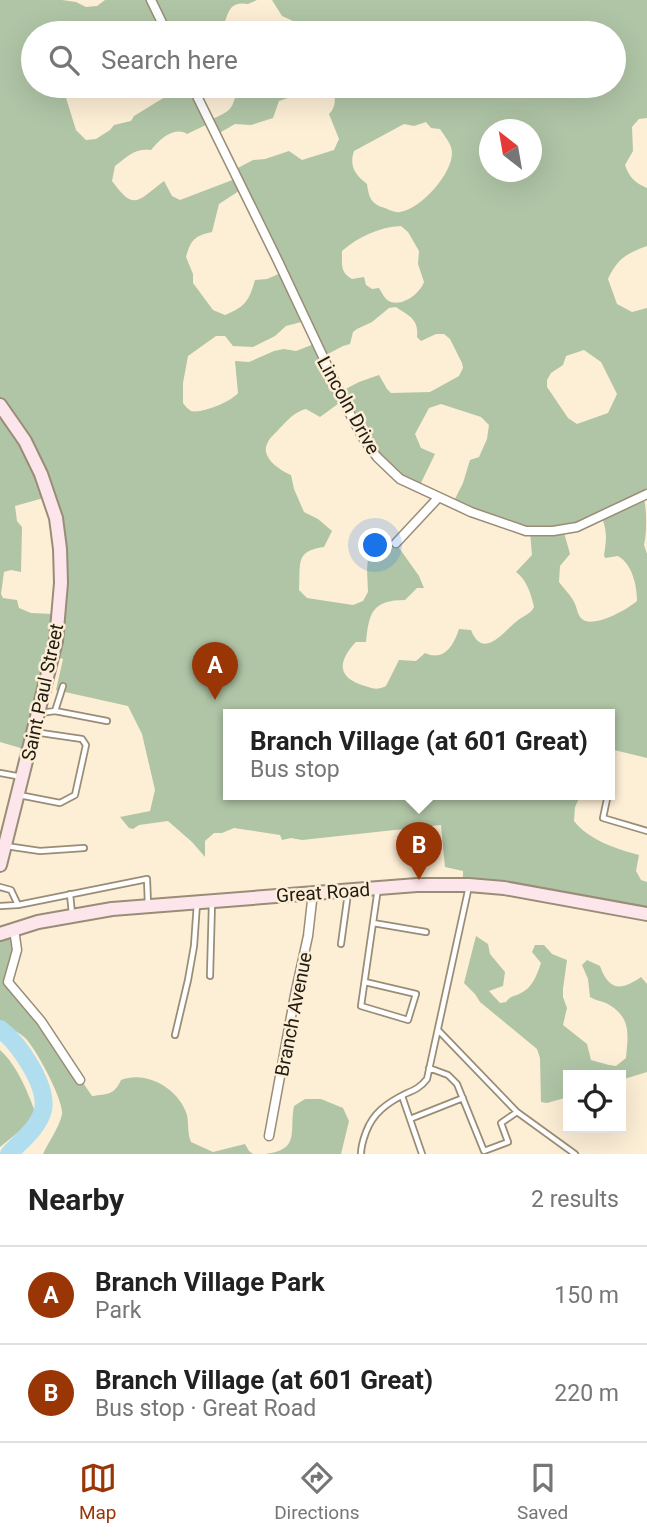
<!DOCTYPE html>
<meta charset="utf-8">
<style>
:root{--surface:#fff;--page:#f6f6f6;--text:#222;--muted:#767676;--line:#e0e0e0;--accent:#9a3506}
body{margin:0;font-family:Roboto,sans-serif;background:var(--page);color:var(--text)}
.controls{position:absolute;right:21px;bottom:21px;display:grid;overflow:hidden;border-radius:0px;box-shadow:0 7px 28px #0002}
.controls button{width:63px;height:63px;display:grid;place-items:center;padding:0;border:0;border-bottom:2px solid var(--line);background:var(--surface);color:var(--text);font:35px sans-serif}
.compass{position:absolute;left:479px;top:119px;width:63px;height:63px;border-radius:50%;background:var(--surface);box-shadow:0 7px 28px #0002;rotate:329deg}
.you{position:absolute;left:376px;top:546px;width:24px;height:24px;margin:-18px;border:5px solid #fff;border-radius:50%;background:#1a73e8;box-shadow:0 0 0 10px #1a73e833}
.badge{display:grid;place-items:center;width:46px;height:46px;border-radius:50%;background:var(--accent);color:#fff;font-size:23px;font-weight:700}
.pin{position:absolute;translate:-50% -58px;filter:drop-shadow(0 2px 4px #0008)}
.pin::after{content:'';position:absolute;top:37px;width:24px;height:21px;background:inherit;clip-path:polygon(0 0,100% 0,50% 100%)}
.popup{position:absolute;left:223px;top:709px;width:392px;height:91px;box-sizing:border-box;display:grid;place-content:center;border-radius:0px;background:var(--surface);filter:drop-shadow(0 2px 5px #0005);font-size:23px;white-space:nowrap;color:var(--muted)}
.popup b{font-size:26px;color:var(--text)}
.popup::after{content:'';position:absolute;left:50%;top:100%;margin-left:-14px;border:14px solid transparent;border-top-color:var(--surface)}
.list{margin:0;padding:0;list-style:none}
h2{display:flex;justify-content:space-between;align-items:center;height:91px;margin:0;padding:0 28px;font-size:30px}
h2 small{font-size:23px;font-weight:400;color:var(--muted)}
.list li{display:grid;grid-template-columns:46px 1fr auto;gap:21px;align-items:center;box-sizing:border-box;height:98px;padding:0 28px;border-top:2px solid var(--line)}
.list b{display:block;font-size:26px;white-space:nowrap}
.list p{margin:0;font-size:23px;white-space:nowrap;color:var(--muted)}
.list em{font-size:23px;font-style:normal;color:var(--muted)}
.icon{flex:none;width:38px;height:38px;fill:none;stroke:currentColor;stroke-width:2;stroke-linecap:round;stroke-linejoin:round}
.map{position:relative;flex:none;width:647px;height:1154px;overflow:hidden}
.search{position:absolute;background:var(--surface);box-shadow:0 7px 28px #0002;left:21px;right:21px;top:21px;height:77px;display:flex;align-items:center;gap:18px;box-sizing:border-box;padding:0 24px;border-radius:38px;color:var(--muted);font-size:26px}
.sheet{height:287px;background:var(--surface)}
nav{display:flex;justify-content:space-around;align-items:center;box-sizing:border-box;height:98px;border-top:2px solid var(--line);background:var(--surface);font-size:19px;color:var(--muted)}
nav a{display:grid;justify-items:center;gap:4px}
nav .on{color:var(--accent)}
.map>svg:first-child{display:block}
</style>
<div class="map">
<svg width="647" height="1154" viewBox="0 0 647 1154">
<rect width="100%" height="100%" fill="#fdeed6"/>
<path fill="#b0c5a6" fill-rule="evenodd" d="M 0,0 L 62,0 L 76,2 L 86,7 L 97,6 L 105,0 L 257,0 L 248,4 C 225,0 229,19 220,33 L 33,33 L 33,86 L 80,86 L 70,90 L 66,98 L 76,130 L 86,140 L 96,139 L 110,130 L 114,125 L 131,121 L 134,116 L 183,86 L 192,86 L 210,120 C 233,110 232,110 238,86 L 315,86 L 311,97 L 302,93 L 279,101 L 273,118 L 251,125 L 235,124 L 216,135 L 208,124 L 187,134 C 174,126 160,139 151,150 C 135,148 128,156 115,166 L 112,181 C 135,212 137,201 164,181 L 172,196 L 180,200 L 235,179 L 234,170 L 253,160 L 265,159 L 289,151 L 302,160 L 334,150 L 339,139 L 329,114 C 337,106 335,97 333,86 L 614,86 L 614,33 L 301,33 L 293,21 L 282,16 L 272,0 L 647,0 L 647,118 L 639,119 L 632,127 L 633,151 L 625,165 C 629,177 635,183 647,188 L 647,246 C 627,253 617,259 608,279 L 617,304 L 632,312 L 647,308 L 647,492 L 643,495 C 647,506 647,534 644,545 L 647,554 L 647,758 L 610,749 L 610,714 L 228,714 L 228,794 L 581,794 L 575,807 L 574,821 C 589,840 616,849 639,855 L 636,871 L 641,880 L 647,882 L 647,916 L 463,887 L 463,871 L 445,867 L 441,825 L 302,840 L 291,838 L 282,840 L 280,835 L 234,828 L 222,833 L 214,833 L 205,841 L 205,857 L 192,842 L 168,821 L 139,825 L 133,829 L 129,828 L 120,817 L 150,811 L 155,790 L 142,734 L 128,706 L 56,690 L 63,659 L 52,656 L 27,750 L 0,742 L 0,420 L 6,415 L 0,405 ZM 426,122 L 431,128 L 440,129 C 445,137 452,144 452,153 C 452,174 421,209 400,212 C 395,213 390,210 385,208 C 371,204 369,198 367,184 C 355,175 349,166 354,151 L 404,124 L 414,126 ZM 490,130 L 532,130 L 532,172 L 490,172 ZM 242,189 L 281,273 L 267,279 L 255,280 C 249,301 245,307 225,315 L 213,310 L 193,283 L 193,274 L 186,257 C 191,240 194,236 212,232 L 219,204 ZM 401,226 L 408,232 L 419,251 L 418,264 L 424,282 C 420,293 404,306 391,302 C 385,300 382,293 379,288 L 372,289 L 366,285 L 364,277 L 352,279 C 340,272 342,265 342,251 C 358,237 379,227 401,226 ZM 396,307 C 409,316 419,319 417,337 L 421,341 L 436,334 L 444,334 L 450,339 L 462,363 L 463,368 L 459,376 L 430,392 L 391,393 L 387,389 L 379,375 L 359,382 L 340,392 L 324,356 L 343,346 L 350,344 L 353,332 L 357,329 L 372,322 L 389,308 ZM 305,321 L 314,344 L 296,351 L 284,349 L 274,351 L 249,362 L 235,361 L 238,393 C 232,401 202,414 191,411 C 188,409 185,406 183,403 L 183,383 L 188,356 L 216,336 L 225,336 L 233,346 L 253,347 L 275,336 L 286,326 ZM 584,350 L 601,362 L 617,394 L 608,413 L 577,424 L 568,418 L 547,387 L 547,380 L 551,373 L 563,365 L 566,356 ZM 342,401 L 377,457 L 416,487 L 419,487 L 435,454 L 421,448 L 415,434 L 429,408 L 441,404 L 481,417 L 489,425 L 487,439 L 479,457 L 470,460 L 463,483 L 453,503 L 530,532 L 532,555 L 516,572 C 527,580 531,594 534,607 C 530,615 524,615 517,621 C 504,631 483,661 471,630 L 459,629 C 454,645 444,662 425,653 L 416,661 L 399,660 L 386,686 C 378,690 374,689 365,686 C 337,678 337,662 356,642 L 366,642 C 369,613 372,600 405,600 L 417,588 L 424,588 L 419,576 L 397,545 L 385,541 L 369,545 L 367,570 L 368,592 L 363,601 L 353,605 L 320,600 L 307,598 L 299,590 C 301,564 294,551 324,547 L 332,531 L 318,519 L 304,512 L 294,489 L 291,475 C 280,470 259,457 268,442 C 270,437 276,433 279,429 C 288,420 294,412 306,409 L 320,417 ZM 47,497 L 60,584 L 54,614 L 31,613 L 19,608 L 17,600 L 3,598 L 1,594 L 4,572 L 11,570 L 21,572 L 22,527 L 17,521 L 15,506 ZM 601,514 C 607,532 607,537 604,555 L 605,558 L 618,556 C 632,564 637,585 637,601 C 628,609 593,629 582,619 C 577,615 577,606 573,600 C 569,593 563,588 559,582 L 560,566 L 570,554 L 563,529 Z
M 10,932 L 16,945 L 7,979 L 50,1034 L 92,1096 C 108,1094 114,1095 121,1080 C 147,1070 179,1089 187,1115 C 189,1125 187,1132 191,1142 L 213,1152 L 245,1144 L 249,1151 L 253,1154 L 43,1154 C 48,1143 60,1126 62,1114 C 64,1101 35,1046 24,1037 C 18,1031 7,1028 0,1024 L 0,935 Z
M 476,936 L 488,944 L 490,954 L 505,972 L 503,986 L 489,991 L 500,1003 L 506,1002 C 511,995 514,997 521,993 C 532,988 537,975 541,963 L 532,952 L 535,945 L 544,945 L 552,954 L 567,960 L 563,989 L 563,997 L 567,1008 L 563,1025 L 587,1044 L 591,1060 L 609,1065 L 616,1066 L 626,1058 C 628,1034 632,1017 606,1003 C 601,1001 595,1000 590,997 L 588,979 L 582,965 L 587,960 L 600,966 C 609,991 621,991 641,977 L 647,984 L 647,1072 L 621,1080 L 621,1075 L 568,1075 L 568,1097 L 547,1103 L 541,1102 L 540,1058 L 537,1049 L 480,1002 L 475,994 L 464,983 Z
M 0,1050 C 18,1066 29,1095 37,1117 L 0,1147 Z
M 305,1099 L 321,1099 L 343,1108 L 349,1121 L 341,1154 L 265,1154 C 301,1150 289,1131 294,1106 Z"/>
<g fill="none" stroke-linecap="round" stroke-linejoin="round">
<path stroke="#b1deef" stroke-width="18" d="M 0,1029 C 19,1043 48,1086 43,1110 C 39,1127 20,1142 9,1154"/>
<g stroke="#9a8d77" stroke-width="8">
<path id="service" d="M 55,711 L 107,721
M 40,713 L 55,711 L 63,686
M 0,773 L 22,777
M 610,787 L 611,781
M 608,794 L 603,818 L 647,831
M 19,795 L 60,803 L 75,795 L 86,745 L 82,739 L 34,732
M 6,846 L 40,851 L 84,848
M 0,887 L 11,890 L 18,905 L 147,879 L 148,905
M 70,894 L 72,914
M 0,906 L 18,905
M 373,923 L 426,932
M 341,944 L 348,893
M 210,976 L 212,902
M 365,982 L 416,994 L 408,1020 L 361,1006 L 378,888
M 438,1030 L 517,1112 L 575,1154
M 175,1035 L 188,980 L 194,946 L 197,903
M 429,1068 L 448,1075 L 457,1084 L 484,1151 L 508,1142 L 501,1123 L 517,1112
M 402,1096 L 422,1154
M 410,1119 L 463,1098
M 361,1154 C 361,1146 363,1140 366,1132 C 373,1113 387,1103 405,1094 C 414,1090 420,1088 427,1079 L 469,886"/>
</g>
<g stroke="#9a8d77" stroke-width="11">
<path id="minor" d="M 151,0 L 167,33
M 192,86 L 277,259 L 349,412 L 363,438 L 377,457 L 400,479 L 471,512 L 526,531 L 553,531 L 577,527 L 647,494
M 396,543 L 438,498
M 14,929 L 17,950 L 8,982 L 41,1021 L 80,1080
M 269,1136 L 295,995 L 308,936 L 313,892"/>
</g>
<g stroke="#9a8d77" stroke-width="16">
<path id="secondary" d="M 0,405 L 25,441 L 41,474 L 56,518 L 60,549 L 61,583 L 56,641 L 0,865
M 0,934 L 38,922 L 112,909 L 417,885 L 469,885 L 504,888 L 647,914"/>
</g>
<use href="#service" stroke="#fff" stroke-width="4.5"/>
<use href="#minor" stroke="#fff" stroke-width="8"/>
<use href="#secondary" stroke="#fde5ec" stroke-width="12"/>
</g>
<g text-anchor="middle" stroke-width="5" stroke-linejoin="round" paint-order="stroke">
<g font-size="19" fill="#201b13" stroke="#fdeed6">
<text transform="translate(349 405) rotate(61)" y="7">Lincoln Drive</text>
<text transform="translate(42 692) rotate(-78)" y="7">Saint Paul Street</text>
<text transform="translate(323 892) rotate(-4)" y="7">Great Road</text>
<text transform="translate(293 1014) rotate(-79)" y="7">Branch Avenue</text>
</g>
</g>
</svg>
<div class="controls">
<button><svg class="icon" aria-label="locate" viewBox="0 0 24 24"><circle cx="12" cy="12" r="6"/><path d="M12 2v4M12 18v4M2 12h4M18 12h4"/></svg></button>
</div>
<svg class="compass" viewBox="-18 -18 36 36"><path d="M0-13l5 13h-10z" fill="#e53935"/><path d="M0 13l5-13h-10z" fill="#767676"/></svg>
<div class="you"></div>
<div class="pin badge" style="left:215px;top:700px">A</div>
<div class="pin badge" style="left:419px;top:880px">B</div>
<div class="popup"><b>Branch Village (at 601 Great)</b>Bus stop</div>
<div class="search"><svg class="icon" aria-label="search" viewBox="0 0 24 24"><circle cx="10" cy="10" r="6"/><path d="M15 15l6 6"/></svg>Search here</div>
</div>
<section class="sheet">
<h2>Nearby<small>2 results</small></h2>
<ul class="list">
<li><span class="badge">A</span><div><b>Branch Village Park</b><p>Park</p></div><em>150 m</em></li>
<li><span class="badge">B</span><div><b>Branch Village (at 601 Great)</b><p>Bus stop · Great Road</p></div><em>220 m</em></li>
</ul>
</section>
<nav>
<a class="on"><svg class="icon" aria-label="map" viewBox="0 0 24 24"><path d="M3 6l6-2 6 2 6-2v14l-6 2-6-2-6 2zM9 4v14M15 6v14"/></svg>Map</a>
<a><svg class="icon" aria-label="directions" viewBox="0 0 24 24"><path d="M12 3l9 9-9 9-9-9zM9 14v-3h6M13 9l2 2-2 2"/></svg>Directions</a>
<a><svg class="icon" aria-label="saved" viewBox="0 0 24 24"><path d="M7 4h10v16l-5-4-5 4z"/></svg>Saved</a>
</nav>
